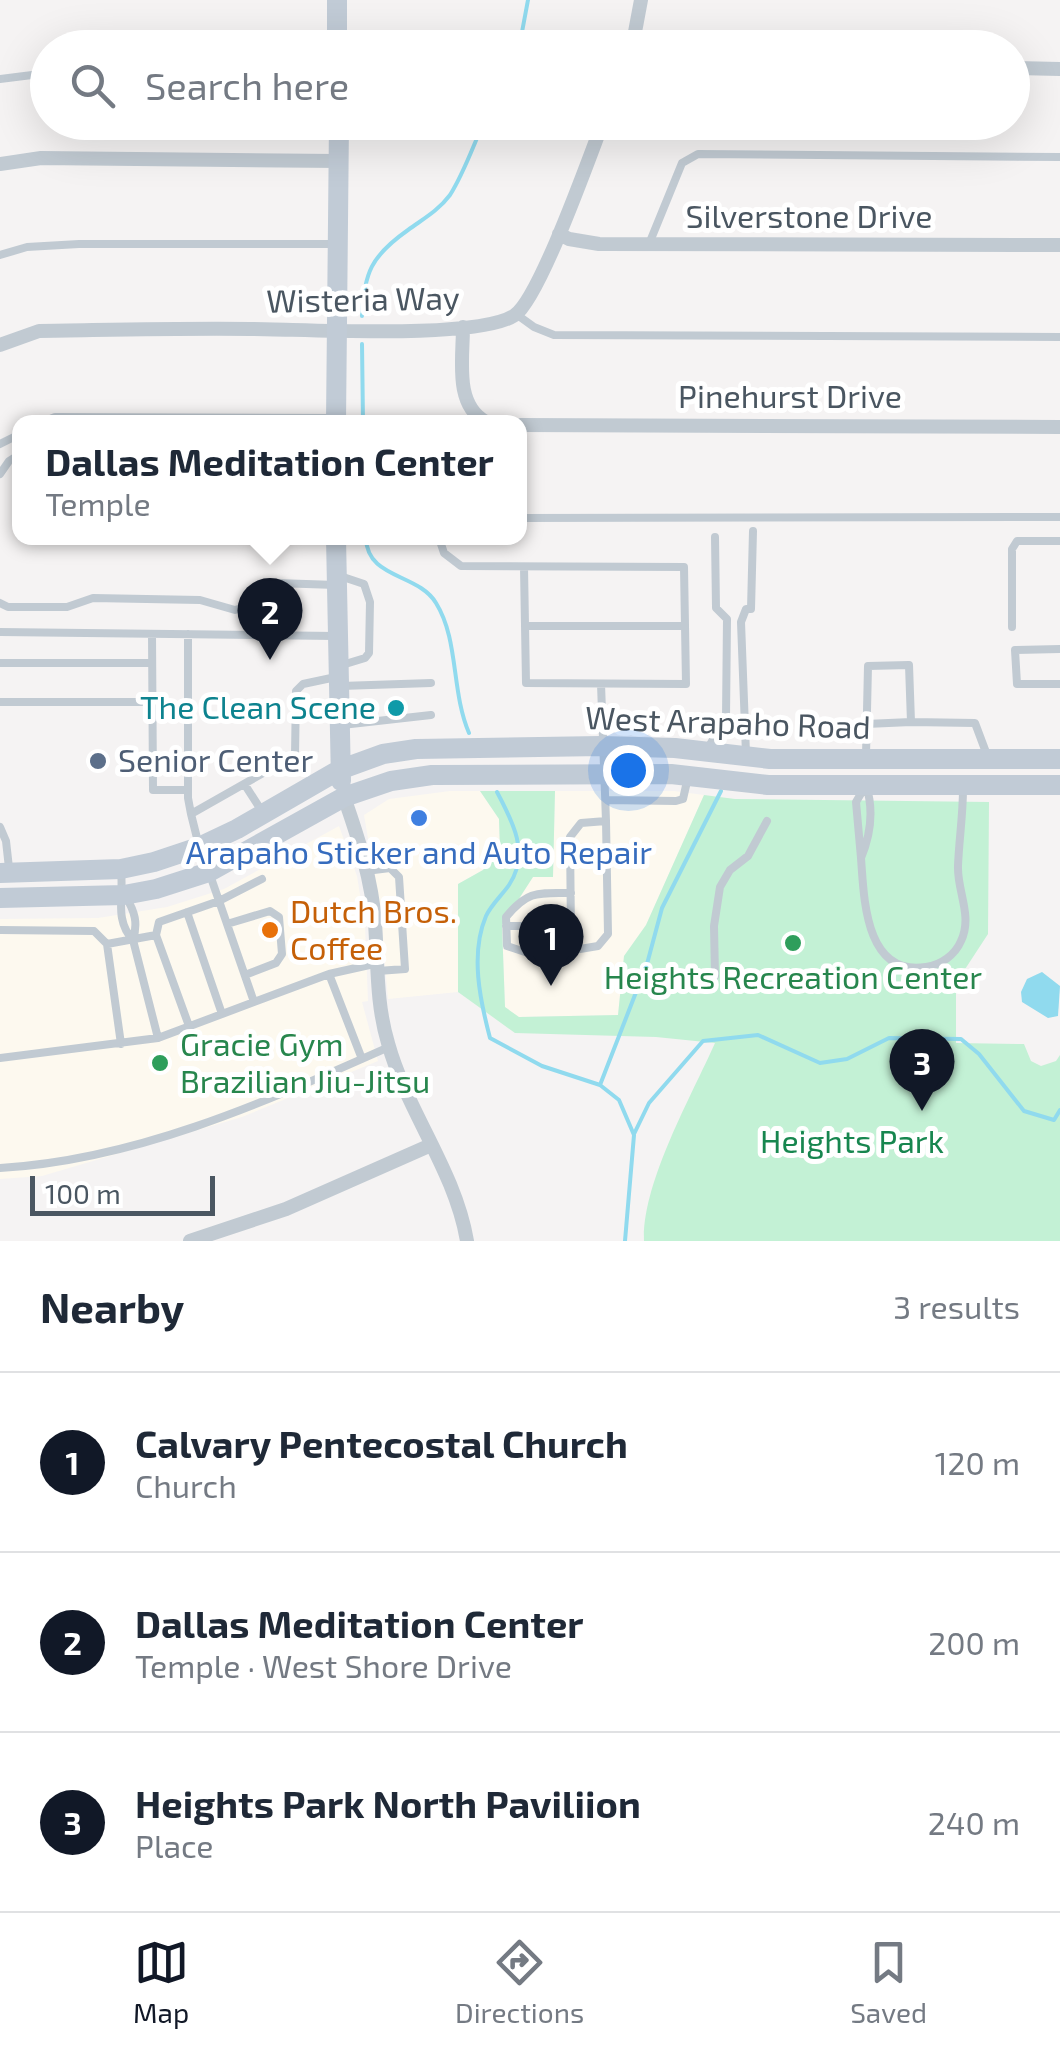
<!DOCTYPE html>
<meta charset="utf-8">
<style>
:root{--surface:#fff;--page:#f2f2f3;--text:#1f2937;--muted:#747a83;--line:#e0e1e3;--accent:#111827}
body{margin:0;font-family:"Exo 2",sans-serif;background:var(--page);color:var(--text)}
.scale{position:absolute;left:30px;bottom:25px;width:185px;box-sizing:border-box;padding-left:10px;border:5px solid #4a5661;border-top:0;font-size:28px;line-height:35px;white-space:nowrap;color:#4a5661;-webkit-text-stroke:8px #fff;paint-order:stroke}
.you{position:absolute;left:628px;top:770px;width:35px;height:35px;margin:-25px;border:8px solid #fff;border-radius:50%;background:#1a73e8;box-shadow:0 0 0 15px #1a73e833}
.badge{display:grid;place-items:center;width:65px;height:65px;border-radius:50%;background:var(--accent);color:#fff;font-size:32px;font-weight:700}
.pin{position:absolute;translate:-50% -82px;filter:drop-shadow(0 2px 5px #0008)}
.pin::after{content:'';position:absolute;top:52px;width:35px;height:30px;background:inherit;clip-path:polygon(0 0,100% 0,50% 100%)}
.popup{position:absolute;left:12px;top:415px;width:515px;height:130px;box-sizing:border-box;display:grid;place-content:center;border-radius:20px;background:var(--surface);filter:drop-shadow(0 2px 8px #0005);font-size:32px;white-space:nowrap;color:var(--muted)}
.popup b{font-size:38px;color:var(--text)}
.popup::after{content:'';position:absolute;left:50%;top:100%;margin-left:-20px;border:20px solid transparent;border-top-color:var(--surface)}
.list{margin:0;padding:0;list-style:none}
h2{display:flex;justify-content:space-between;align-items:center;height:130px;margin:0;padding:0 40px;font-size:42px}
h2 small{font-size:32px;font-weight:400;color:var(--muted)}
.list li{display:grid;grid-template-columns:65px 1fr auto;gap:30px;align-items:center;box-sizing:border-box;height:180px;padding:0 40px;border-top:2px solid var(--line)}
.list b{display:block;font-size:38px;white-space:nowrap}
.list p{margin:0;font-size:32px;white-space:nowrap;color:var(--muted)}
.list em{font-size:32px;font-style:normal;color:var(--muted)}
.icon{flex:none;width:55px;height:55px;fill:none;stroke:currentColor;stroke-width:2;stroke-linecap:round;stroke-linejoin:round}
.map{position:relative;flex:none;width:1060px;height:1241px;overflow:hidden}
.search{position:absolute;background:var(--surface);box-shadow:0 10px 40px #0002;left:30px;right:30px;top:30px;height:110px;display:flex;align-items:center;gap:25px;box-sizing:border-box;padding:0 35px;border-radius:55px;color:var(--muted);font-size:38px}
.sheet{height:670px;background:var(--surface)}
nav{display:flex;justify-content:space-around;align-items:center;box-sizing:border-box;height:140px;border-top:2px solid var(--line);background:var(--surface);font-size:28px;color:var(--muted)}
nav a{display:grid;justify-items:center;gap:5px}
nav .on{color:var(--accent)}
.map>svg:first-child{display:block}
</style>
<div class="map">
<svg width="1060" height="1241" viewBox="0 0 1060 1241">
<rect width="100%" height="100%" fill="#f5f3f3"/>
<path fill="#fdf9ef" d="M 450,791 L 480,791 L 499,819 L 500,851 L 483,870 L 458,884 L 458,992 L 388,999 L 380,908 L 364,815 L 389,799 Z
M 555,791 L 674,791 L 704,795 L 646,925 L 624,956 L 618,1015 L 518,1017 L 505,1007 L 502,925 L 533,877 L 553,876 Z
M 339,826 L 357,876 L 365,925 L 368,1001 L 362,1002 L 378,1061 L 242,1117 L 42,1176 L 0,1179 L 0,919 L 98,918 L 167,907 L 224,889 Z"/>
<path fill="#c3f1d5" d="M 480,791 L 555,791 L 553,877 L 533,877 L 502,925 L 505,1007 L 519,1017 L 618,1015 L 624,956 L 646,925 L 704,795 L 735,799 L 989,802 L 988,934 L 956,983 L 956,1043 L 1024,1044 L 1031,1061 L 1041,1066 L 1056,1061 L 1060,1055 L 1060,1241 L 644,1241 C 642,1183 691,1097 715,1043 L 656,1037 L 515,1033 L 458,992 L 458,884 L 483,870 L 500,850 L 499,819 Z"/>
<path fill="#90daee" d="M 1042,972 L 1060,986 L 1058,1016 L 1048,1018 L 1022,1002 L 1021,992 L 1027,979 Z"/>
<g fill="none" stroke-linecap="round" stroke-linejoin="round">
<path stroke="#90daee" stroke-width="4" d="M 519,48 L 528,0
M 362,316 C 364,273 371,256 408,230 C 423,219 438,211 450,195 C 464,173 473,146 484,122
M 362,344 L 363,422
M 366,538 C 367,579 418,573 436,603 C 459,640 451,691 469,733
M 497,792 C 513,822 530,854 509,885 C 502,895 491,905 486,916 C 470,954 480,1000 490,1038 L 542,1066 L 600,1085 L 619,1100 L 634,1135 L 625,1241
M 600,1085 L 647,964 L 662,908 L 721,791
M 634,1134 L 649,1103 L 703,1041 L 758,1035 L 820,1063 L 847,1059 L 889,1038 L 961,1039 L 979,1054 L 1024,1111 L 1054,1120 L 1060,1110"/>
<path stroke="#c1cad2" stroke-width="8" d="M 0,79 L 48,73
M 649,244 L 682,163 L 698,154 L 1060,157
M 0,255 L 27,247 L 79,244 L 334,244
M 516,314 L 534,327 L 554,335 L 1060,337
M 43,422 L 55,417 L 336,418
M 0,444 L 20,434
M 0,474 L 9,461 L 20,454
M 520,518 L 1060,517
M 439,538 L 444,553 L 461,566 L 684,567 L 686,684 L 526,683 L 524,567
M 340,576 L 364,584 L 370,602 L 369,653 L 365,658 L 342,665
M 0,603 L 8,607 L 67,607 L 93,598 L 200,600 L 235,610 L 252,605 L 263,590 L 276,583 L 336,585
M 525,626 L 684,626
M 1012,627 L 1012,549 L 1017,541 L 1060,541
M 0,632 L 335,636
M 152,634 L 153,790 L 188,790
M 188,634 L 188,798 L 191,814
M 1060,649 L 1015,650 L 1017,684 L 1060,684
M 0,663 L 152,663
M 601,684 L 606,821 L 581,823 L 570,837 L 571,934 L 572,942 L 580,949 L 598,946 L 608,934 L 606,821
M 341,686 L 431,683
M 0,702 L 152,702
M 866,724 L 911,722
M 342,725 L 431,715
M 708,748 L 726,717 L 727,619 L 716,608 L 715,537
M 746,754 L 741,622 L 746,609 L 751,609 L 753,531
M 866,755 L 868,666 L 909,665 L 911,722 L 975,723 L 987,755
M 245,785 L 263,813
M 866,785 C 874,810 871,834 861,858 L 856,802 Z
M 606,800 L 676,801 L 683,799 L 688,777
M 0,827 L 6,841 L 9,868
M 199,846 L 191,814 L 295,755 L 296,691 L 303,684 L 336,677
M 861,858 C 864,898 865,977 926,967 C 941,965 955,955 961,941 C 973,916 957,891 958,866 C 959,840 963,815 963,789
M 121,871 C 124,896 114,920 133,940 L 158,1038
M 366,871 L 390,868 L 399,877 L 405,969 L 378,971
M 209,872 L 254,1002
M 126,897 C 135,912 138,923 133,940
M 187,912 L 222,1014
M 227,924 L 270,911 L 279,917 L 282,954 L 276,963 L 245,975
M 506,926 L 571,926
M 0,930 L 94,931 L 107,944 L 121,1044
M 107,944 L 156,935
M 525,952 L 507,946 L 506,917 C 528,890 538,893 571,893
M 543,952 L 575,947
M 329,974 L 362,1059
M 715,976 L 714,926 L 720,887 L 730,870 L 748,856 L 767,821
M 189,1026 L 156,935 L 159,922 L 219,901 L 262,879
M 0,1058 L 158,1038 L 329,974 L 374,964
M 0,1168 C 137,1160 265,1102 389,1047"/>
<path stroke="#c1cad2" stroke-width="14" d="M 632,48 L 641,0
M 1012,68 L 1060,69
M 0,164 L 41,158 L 339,161
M 559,234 L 569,239 L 599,244 L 1060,245
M 463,327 C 463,359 454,405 486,422
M 0,345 L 39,331 C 110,330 181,328 251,329 C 303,329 478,340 515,315 C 540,297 589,158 603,122
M 520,425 L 1060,427
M 344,797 C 358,837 372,880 375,923 C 378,964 376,1003 388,1043 C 407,1112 455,1170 467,1241
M 190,1241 L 286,1209 L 431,1145"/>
<path stroke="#c1cbd6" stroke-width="20" d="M 337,0 L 337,48
M 336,422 L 339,122
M 336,538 L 341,781
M 0,873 L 121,869 L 154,862 L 199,847 L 237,829 L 339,770 L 383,754 L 416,749 L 601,746 L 675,748 L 770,759 L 1060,759
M 0,898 L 124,895 L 156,889 L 209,872 L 344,797 L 391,781 L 432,775 L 671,774 L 768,785 L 1060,785"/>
</g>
<circle fill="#0f9aa8" stroke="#fff" stroke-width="4" cx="396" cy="708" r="10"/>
<circle fill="#5c6f8a" stroke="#fff" stroke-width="4" cx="98" cy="761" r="10"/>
<circle fill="#3f7fe0" stroke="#fff" stroke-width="4" cx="419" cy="818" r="10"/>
<circle fill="#e8710a" stroke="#fff" stroke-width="4" cx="270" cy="930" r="10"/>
<g fill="#2e9e5b" stroke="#fff" stroke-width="4">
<circle cx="793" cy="943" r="10"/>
<circle cx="160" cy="1063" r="10"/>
</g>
<g text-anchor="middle" stroke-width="10" stroke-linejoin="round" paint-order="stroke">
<g font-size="32" fill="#4a5661" stroke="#fff">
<text x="809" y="228">Silverstone Drive</text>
<text transform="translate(363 300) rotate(-1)" y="11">Wisteria Way</text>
<text x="790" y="408">Pinehurst Drive</text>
<text transform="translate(728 723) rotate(2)" y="11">West Arapaho Road</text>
</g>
<g font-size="32" fill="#0d838f" stroke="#fff" text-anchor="end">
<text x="376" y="719">The Clean Scene</text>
</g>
<g font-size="32" fill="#4e5e75" stroke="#fff" text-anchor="start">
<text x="118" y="772">Senior Center</text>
</g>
<g font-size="32" fill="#366cbe" stroke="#fff">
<text x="419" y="864">Arapaho Sticker and Auto Repair</text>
</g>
<g font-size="32" fill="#c56008" stroke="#fff" text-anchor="start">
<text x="290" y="923">Dutch Bros.<tspan x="290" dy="37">Coffee</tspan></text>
</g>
<g font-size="32" fill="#27864d" stroke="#fff">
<text x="793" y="989">Heights Recreation Center</text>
<text x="180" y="1056" text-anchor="start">Gracie Gym<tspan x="180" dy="37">Brazilian Jiu-Jitsu</tspan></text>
</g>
<g font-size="32" fill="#17864f" stroke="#fff">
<text x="852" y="1153">Heights Park</text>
</g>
</g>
</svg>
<div class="scale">100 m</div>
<div class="you"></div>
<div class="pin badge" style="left:551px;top:986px">1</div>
<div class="pin badge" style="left:270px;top:660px">2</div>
<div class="popup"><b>Dallas Meditation Center</b>Temple</div>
<div class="pin badge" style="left:922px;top:1111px">3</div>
<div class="search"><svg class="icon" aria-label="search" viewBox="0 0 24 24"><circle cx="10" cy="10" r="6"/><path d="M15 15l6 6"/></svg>Search here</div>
</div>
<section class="sheet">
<h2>Nearby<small>3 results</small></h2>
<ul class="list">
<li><span class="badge">1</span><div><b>Calvary Pentecostal Church</b><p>Church</p></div><em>120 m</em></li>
<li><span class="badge">2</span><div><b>Dallas Meditation Center</b><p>Temple · West Shore Drive</p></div><em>200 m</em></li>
<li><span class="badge">3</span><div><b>Heights Park North Paviliion</b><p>Place</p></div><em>240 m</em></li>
</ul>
</section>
<nav>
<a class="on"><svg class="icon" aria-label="map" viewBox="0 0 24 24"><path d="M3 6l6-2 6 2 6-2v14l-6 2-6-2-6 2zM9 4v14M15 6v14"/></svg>Map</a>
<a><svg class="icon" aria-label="directions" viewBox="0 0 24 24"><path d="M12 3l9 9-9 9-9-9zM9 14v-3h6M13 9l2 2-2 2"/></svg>Directions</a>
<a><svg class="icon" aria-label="saved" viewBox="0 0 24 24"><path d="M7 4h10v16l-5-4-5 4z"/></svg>Saved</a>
</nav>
